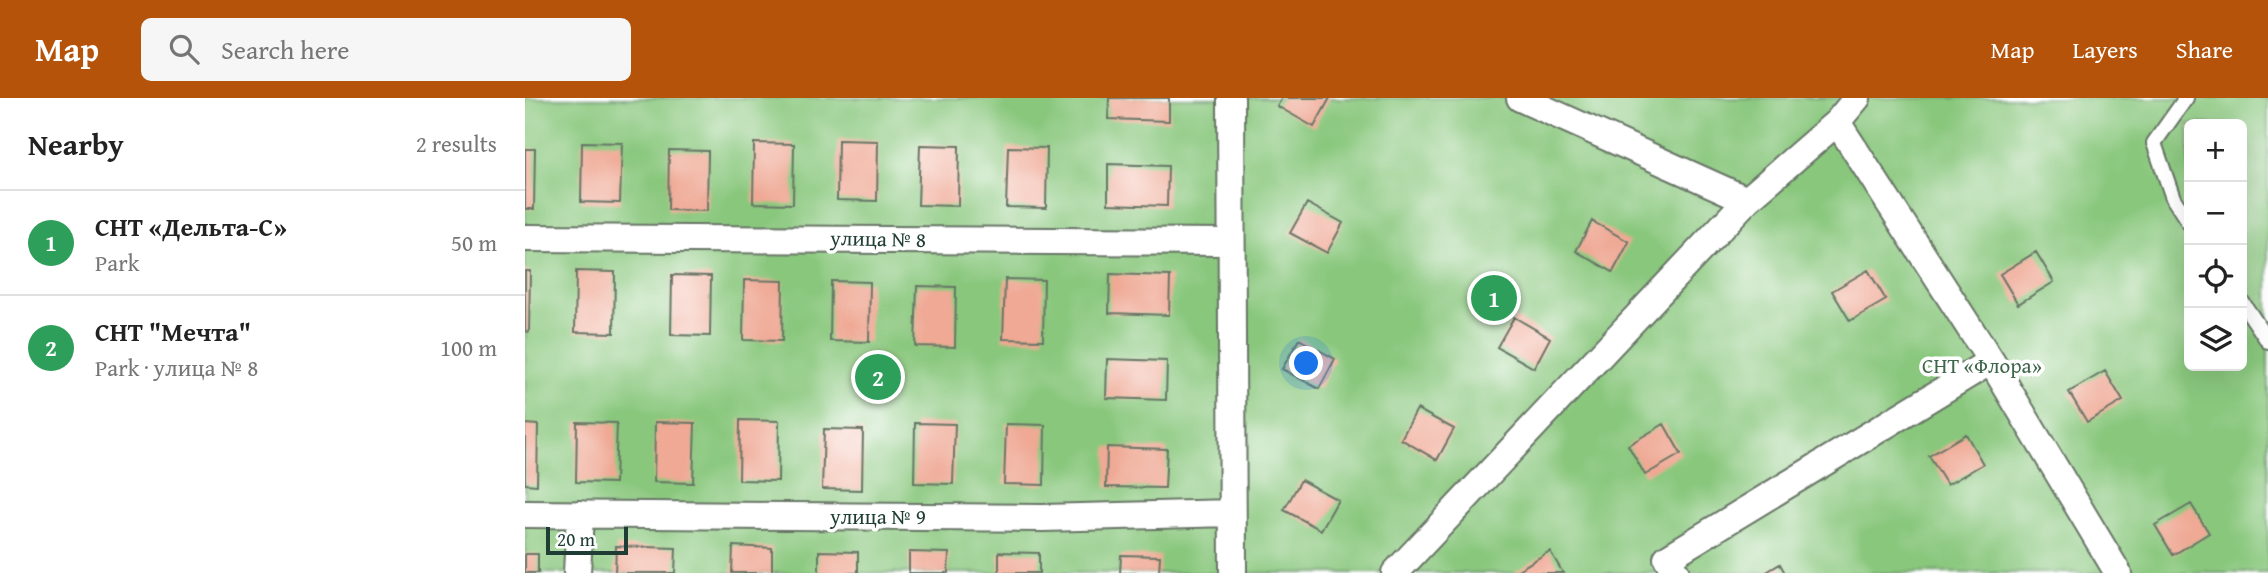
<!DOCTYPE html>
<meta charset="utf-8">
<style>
:root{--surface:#fff;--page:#f6f6f6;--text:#222;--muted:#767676;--line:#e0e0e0;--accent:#b45309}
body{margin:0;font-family:"Gentium Book Plus",serif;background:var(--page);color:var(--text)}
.controls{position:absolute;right:21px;top:21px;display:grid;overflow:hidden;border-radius:10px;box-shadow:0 7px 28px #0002}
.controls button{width:63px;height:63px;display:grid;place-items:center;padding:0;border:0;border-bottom:2px solid var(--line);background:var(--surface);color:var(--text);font:35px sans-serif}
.scale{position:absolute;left:21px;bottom:18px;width:82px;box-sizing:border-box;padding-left:7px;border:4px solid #1f3d34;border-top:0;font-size:19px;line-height:24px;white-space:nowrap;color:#1f3d34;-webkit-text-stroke:5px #fff;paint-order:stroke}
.you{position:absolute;left:782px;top:266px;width:24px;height:24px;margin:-18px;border:5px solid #fff;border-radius:50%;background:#1a73e8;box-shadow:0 0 0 10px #1a73e833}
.badge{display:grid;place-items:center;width:46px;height:46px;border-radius:50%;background:var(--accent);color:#fff;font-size:23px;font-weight:700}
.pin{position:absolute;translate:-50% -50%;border:4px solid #fff;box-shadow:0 2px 7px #0006}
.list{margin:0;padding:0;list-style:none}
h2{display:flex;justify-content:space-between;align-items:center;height:91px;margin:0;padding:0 28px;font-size:30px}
h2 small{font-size:23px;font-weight:400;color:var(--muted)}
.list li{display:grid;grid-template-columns:46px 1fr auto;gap:21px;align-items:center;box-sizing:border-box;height:105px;padding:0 28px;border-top:2px solid var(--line)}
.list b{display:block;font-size:26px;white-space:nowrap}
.list p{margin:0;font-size:23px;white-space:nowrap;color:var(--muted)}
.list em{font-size:23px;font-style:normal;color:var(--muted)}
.icon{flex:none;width:38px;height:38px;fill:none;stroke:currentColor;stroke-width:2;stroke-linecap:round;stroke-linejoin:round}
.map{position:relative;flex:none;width:1743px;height:475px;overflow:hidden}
header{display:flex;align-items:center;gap:42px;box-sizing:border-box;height:98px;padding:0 35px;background:var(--accent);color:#fff}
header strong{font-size:33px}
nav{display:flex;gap:38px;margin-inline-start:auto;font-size:24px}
.search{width:490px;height:63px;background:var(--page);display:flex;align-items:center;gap:18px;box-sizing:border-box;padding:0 24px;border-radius:10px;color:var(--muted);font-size:26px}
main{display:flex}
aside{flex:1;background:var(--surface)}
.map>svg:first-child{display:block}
</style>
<header>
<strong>Map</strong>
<div class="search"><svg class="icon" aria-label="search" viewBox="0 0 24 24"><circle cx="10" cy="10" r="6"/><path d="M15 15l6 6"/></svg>Search here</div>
<nav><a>Map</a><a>Layers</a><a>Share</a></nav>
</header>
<main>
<aside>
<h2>Nearby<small>2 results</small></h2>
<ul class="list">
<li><span class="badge" style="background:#2e9e5b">1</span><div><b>СНТ «Дельта-С»</b><p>Park</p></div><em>50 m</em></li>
<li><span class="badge" style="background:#2e9e5b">2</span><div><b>СНТ &quot;Мечта&quot;</b><p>Park · улица № 8</p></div><em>100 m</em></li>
</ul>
</aside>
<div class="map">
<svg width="1743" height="475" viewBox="0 0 1743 475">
<rect width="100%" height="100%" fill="#fff"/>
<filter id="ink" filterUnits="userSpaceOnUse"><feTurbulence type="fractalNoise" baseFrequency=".0143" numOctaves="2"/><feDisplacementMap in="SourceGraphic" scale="14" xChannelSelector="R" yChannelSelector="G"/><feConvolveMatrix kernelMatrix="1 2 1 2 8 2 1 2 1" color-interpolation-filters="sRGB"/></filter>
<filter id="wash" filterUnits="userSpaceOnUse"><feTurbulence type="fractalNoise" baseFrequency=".00686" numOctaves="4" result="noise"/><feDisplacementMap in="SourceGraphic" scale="28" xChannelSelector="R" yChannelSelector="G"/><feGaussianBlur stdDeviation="1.57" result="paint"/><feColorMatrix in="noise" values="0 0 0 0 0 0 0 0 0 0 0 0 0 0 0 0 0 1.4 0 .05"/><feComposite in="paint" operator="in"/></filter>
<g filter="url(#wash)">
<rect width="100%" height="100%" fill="#f1e1c3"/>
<path fill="#89c77d" stroke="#548258" stroke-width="2" fill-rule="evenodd" d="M 0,0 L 1743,0 L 1743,475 L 0,475 ZM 1664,26 L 1717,26 L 1717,268 L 1664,268 Z"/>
<g id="blocks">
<path fill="#efa994" d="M 584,0 L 644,0 L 644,23 L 583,21 Z
M 757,0 L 805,0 L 789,29 L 752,8 Z
M 313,42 L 353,43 L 352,103 L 312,102 Z
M 57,44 L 97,45 L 95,105 L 56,104 Z
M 229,45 L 269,46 L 268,106 L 228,105 Z
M 395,47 L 434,48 L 433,108 L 393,107 Z
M 483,49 L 522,50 L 521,110 L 481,109 Z
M 0,51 L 10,51 L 9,111 L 0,111 Z
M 144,52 L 183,53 L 182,113 L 143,112 Z
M 583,66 L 643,68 L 642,108 L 583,106 Z
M 782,105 L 818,125 L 802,155 L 765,135 Z
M 1067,123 L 1104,144 L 1088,174 L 1051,153 Z
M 1511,154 L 1529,184 L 1493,206 L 1475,176 Z
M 1343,172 L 1361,202 L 1325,223 L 1307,193 Z
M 0,173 L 5,173 L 4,234 L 0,233 Z
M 51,173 L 90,174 L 89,235 L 50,234 Z
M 585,176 L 645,178 L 644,217 L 584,215 Z
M 147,177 L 186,178 L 185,238 L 146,237 Z
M 480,181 L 519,182 L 518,242 L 478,241 Z
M 219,182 L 258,183 L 257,243 L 218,242 Z
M 306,183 L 345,184 L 344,244 L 305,243 Z
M 392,188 L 431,189 L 430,249 L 390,248 Z
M 989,219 L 1025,240 L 1009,270 L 972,249 Z
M 774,241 L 810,261 L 794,291 L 757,271 Z
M 582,261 L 642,263 L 641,302 L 581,300 Z
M 1580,273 L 1598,303 L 1562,324 L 1544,294 Z
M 892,311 L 929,331 L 912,362 L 876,341 Z
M 215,322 L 254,323 L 253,383 L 214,382 Z
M 52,324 L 92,325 L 90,385 L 51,384 Z
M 130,324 L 170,325 L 168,385 L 129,384 Z
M 390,325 L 430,326 L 428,386 L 389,385 Z
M 0,326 L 13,327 L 12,387 L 0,386 Z
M 481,326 L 520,327 L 519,387 L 479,386 Z
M 1139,326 L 1156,356 L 1120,377 L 1103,347 Z
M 299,331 L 338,332 L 337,392 L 297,391 Z
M 1441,336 L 1458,366 L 1422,387 L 1404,358 Z
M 582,349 L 642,351 L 640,390 L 581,389 Z
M 776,382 L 813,402 L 796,432 L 759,412 Z
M 1666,406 L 1684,435 L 1648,457 L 1630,427 Z
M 91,448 L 151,450 L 150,475 L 90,475 Z
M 208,448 L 247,450 L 247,475 L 207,475 Z
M 294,453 L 333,454 L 333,475 L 294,475 Z
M 1025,453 L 1038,475 L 988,475 Z
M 384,454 L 424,455 L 423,475 L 384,475 Z
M 474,454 L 514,455 L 514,475 L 474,475 Z
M 0,456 L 13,456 L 13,475 L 0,475 Z
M 596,457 L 635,458 L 634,475 L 595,475 Z
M 1255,466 L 1260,475 L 1240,475 Z"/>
</g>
</g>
<g filter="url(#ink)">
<use href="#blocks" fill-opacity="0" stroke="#687666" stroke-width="2"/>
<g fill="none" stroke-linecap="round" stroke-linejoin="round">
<g stroke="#687666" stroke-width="18">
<path id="lane" d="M 1661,0 L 1629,45 L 1648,100 L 1664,125
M 1717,204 L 1743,243"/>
</g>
<g stroke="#687666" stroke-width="30">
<path id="street" d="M 706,0 L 708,475
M 995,0 L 1222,102
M 1312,24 L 1466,263
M 0,140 L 706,144
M 0,416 L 518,420 L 706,415
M 52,475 L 55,416
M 870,475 L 1222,102 L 1312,24 L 1332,0
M 1151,475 L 1142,460 L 1466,263 L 1593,475"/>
</g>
<use href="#lane" stroke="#fff" stroke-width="14"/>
<use href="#street" stroke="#fff" stroke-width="26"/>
</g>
</g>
<g text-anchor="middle" stroke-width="7" stroke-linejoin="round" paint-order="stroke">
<g font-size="21" fill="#1f3d34" stroke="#fff">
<text transform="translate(353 141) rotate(1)" y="7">улица № 8</text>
<text x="353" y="426">улица № 9</text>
</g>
<g font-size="21" fill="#3f664a" stroke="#fff">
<text x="1457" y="275">СНТ «Флора»</text>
</g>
</g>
</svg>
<div class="controls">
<button>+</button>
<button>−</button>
<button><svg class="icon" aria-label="locate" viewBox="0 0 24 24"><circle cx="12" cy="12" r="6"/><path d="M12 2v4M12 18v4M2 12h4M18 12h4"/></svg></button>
<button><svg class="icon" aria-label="layers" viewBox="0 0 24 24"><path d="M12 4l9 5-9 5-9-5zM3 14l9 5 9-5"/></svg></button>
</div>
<div class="scale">20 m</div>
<div class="you"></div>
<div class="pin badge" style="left:969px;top:200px;background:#2e9e5b">1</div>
<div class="pin badge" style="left:353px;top:279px;background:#2e9e5b">2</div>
</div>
</main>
